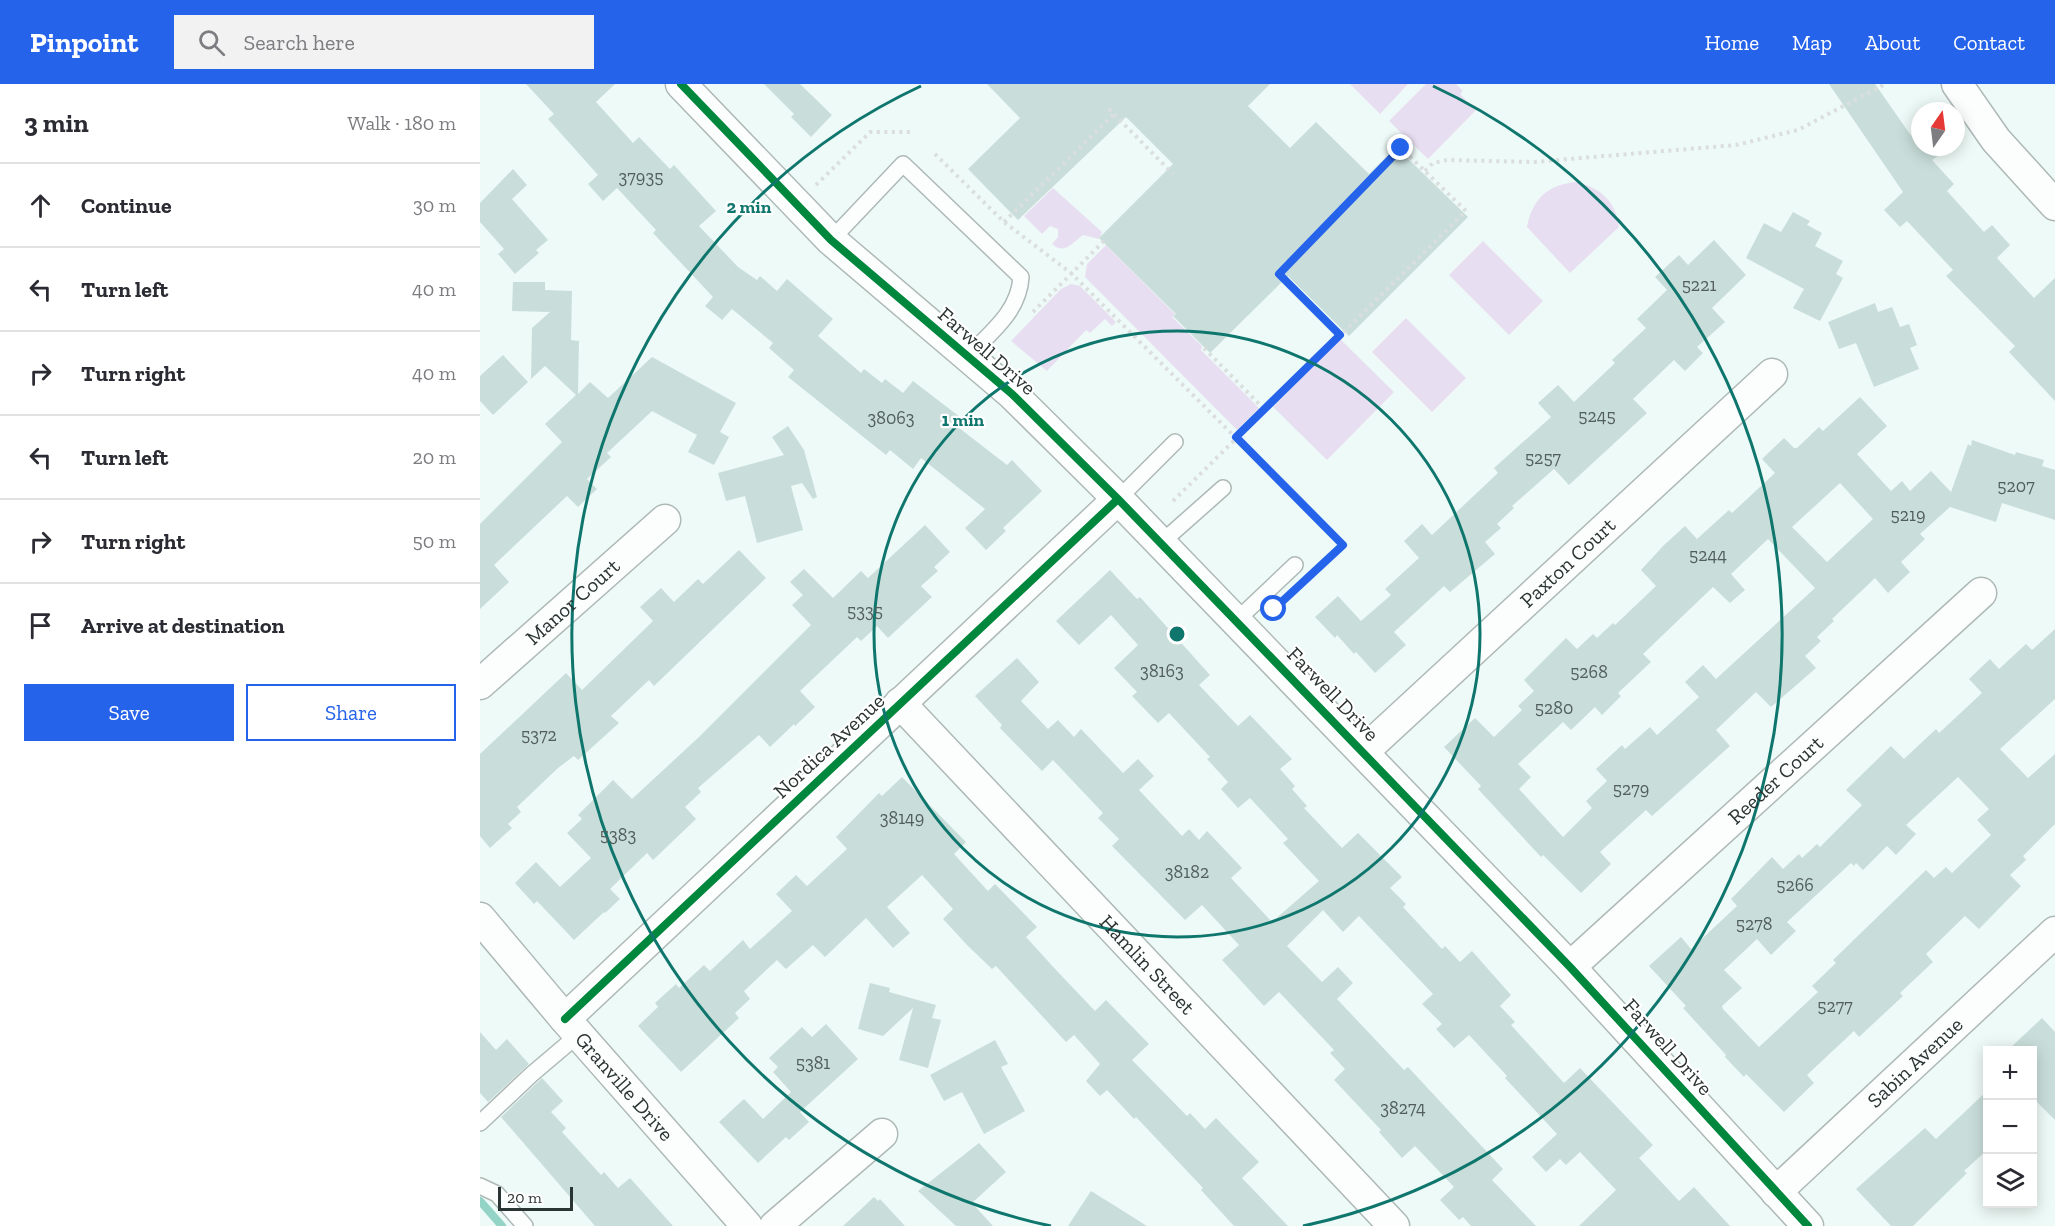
<!DOCTYPE html>
<meta charset="utf-8">
<style>
:root{--surface:#fff;--page:#f2f2f3;--text:#2b2b33;--muted:#7c7c81;--line:#e1e1e2;--accent:#2563eb}
body{margin:0;font-family:"Zilla Slab",serif;background:var(--page);color:var(--text)}
.controls{position:absolute;right:18px;bottom:18px;display:grid;overflow:hidden;border-radius:0px;box-shadow:0 3px 15px #0003}
.controls button{width:54px;height:54px;display:grid;place-items:center;padding:0;border:0;border-bottom:2px solid var(--line);background:var(--surface);color:var(--text);font:30px sans-serif}
.compass{position:absolute;left:1431px;top:18px;width:54px;height:54px;border-radius:50%;background:var(--surface);box-shadow:0 3px 15px #0003;rotate:14deg}
.scale{position:absolute;left:18px;bottom:15px;width:75px;box-sizing:border-box;padding-left:6px;border:3px solid #2a3432;border-top:0;font-size:16px;line-height:21px;white-space:nowrap;color:#2a3432;-webkit-text-stroke:4px #fff;paint-order:stroke}
.stop{position:absolute;width:18px;height:18px;margin:-14px;border:4px solid #2563eb;border-radius:50%;background:#fff}
.stop.end{background:#2563eb;border-color:#fff;box-shadow:0 2px 6px #0008}
.list{margin:0;padding:0;list-style:none}
h2{display:flex;justify-content:space-between;align-items:center;height:78px;margin:0;padding:0 24px;font-size:26px}
h2 small{font-size:20px;font-weight:400;color:var(--muted)}
.list li{display:grid;grid-template-columns:39px 1fr auto;gap:18px;align-items:center;box-sizing:border-box;height:84px;padding:0 24px;border-top:2px solid var(--line)}
.list b{display:block;font-size:22px;white-space:nowrap}
.list em{font-size:20px;font-style:normal;color:var(--muted)}
.actions{display:flex;gap:12px;padding:18px 24px}
.actions a{flex:1;padding:14px 0;border:2px solid var(--accent);border-radius:0px;text-align:center;font-size:21px;color:var(--accent)}
.actions .main{background:var(--accent);color:#fff}
.icon{flex:none;width:33px;height:33px;fill:none;stroke:currentColor;stroke-width:2;stroke-linecap:round;stroke-linejoin:round}
.map{position:relative;flex:none;width:1575px;height:1142px;overflow:hidden}
header{display:flex;align-items:center;gap:36px;box-sizing:border-box;height:84px;padding:0 30px;background:var(--accent);color:#fff}
header strong{font-size:28px}
nav{display:flex;gap:33px;margin-inline-start:auto;font-size:21px}
.search{width:420px;height:54px;background:var(--page);display:flex;align-items:center;gap:15px;box-sizing:border-box;padding:0 21px;border-radius:0px;color:var(--muted);font-size:22px}
main{display:flex}
aside{flex:1;background:var(--surface)}
.map>svg:first-child{display:block}
</style>
<header>
<strong>Pinpoint</strong>
<div class="search"><svg class="icon" aria-label="search" viewBox="0 0 24 24"><circle cx="10" cy="10" r="6"/><path d="M15 15l6 6"/></svg>Search here</div>
<nav><a>Home</a><a>Map</a><a>About</a><a>Contact</a></nav>
</header>
<main>
<aside>
<h2>3 min<small>Walk · 180 m</small></h2>
<ul class="list">
<li><svg class="icon" aria-label="ahead" viewBox="0 0 24 24"><path d="M12 20V5M6 11l6-6 6 6"/></svg><div><b>Continue</b></div><em>30 m</em></li>
<li><svg class="icon" aria-label="left" viewBox="0 0 24 24"><path d="M17 20v-9H6M10 6l-5 5 5 5"/></svg><div><b>Turn left</b></div><em>40 m</em></li>
<li><svg class="icon" aria-label="right" viewBox="0 0 24 24"><path d="M7 20v-9h11M14 6l5 5-5 5"/></svg><div><b>Turn right</b></div><em>40 m</em></li>
<li><svg class="icon" aria-label="left" viewBox="0 0 24 24"><path d="M17 20v-9H6M10 6l-5 5 5 5"/></svg><div><b>Turn left</b></div><em>20 m</em></li>
<li><svg class="icon" aria-label="right" viewBox="0 0 24 24"><path d="M7 20v-9h11M14 6l5 5-5 5"/></svg><div><b>Turn right</b></div><em>50 m</em></li>
<li><svg class="icon" aria-label="arrive" viewBox="0 0 24 24"><path d="M6 21V4h12l-3 4 3 4H6"/></svg><div><b>Arrive at destination</b></div></li>
</ul>
<div class="actions"><a class="main">Save</a><a>Share</a></div>
</aside>
<div class="map">
<svg width="1575" height="1142" viewBox="0 0 1575 1142">
<rect width="100%" height="100%" fill="#eefaf7"/>
<path fill="#e8def1" d="M 870,0 L 928,0 L 900,30 Z
M 946,0 L 976,0 L 983,7 L 980,10 L 996,26 L 948,75 L 909,37 Z
M 1095,98 C 1120,103 1136,117 1139,143 L 1090,189 L 1047,143 C 1052,116 1067,101 1095,98 Z
M 573,104 L 622,148 L 619,155 L 603,151 C 592,159 585,171 572,160 L 578,153 L 578,145 L 570,142 L 562,150 L 544,132 Z
M 1003,157 L 1063,217 L 1029,251 L 969,191 Z
M 626,161 L 695,230 L 692,233 L 722,262 L 721,266 L 779,324 L 757,346 L 605,193 L 607,180 Z
M 591,200 L 600,202 L 636,238 L 632,242 L 625,235 L 610,249 L 606,246 L 567,287 L 531,257 L 581,205 Z
M 926,234 L 986,294 L 952,328 L 892,268 Z
M 860,255 L 914,308 L 847,376 L 793,323 Z"/>
<g fill="none" stroke-linecap="round" stroke-linejoin="round">
<path stroke="#94d4c7" stroke-width="8" d="M 0,1117 L 22,1142"/>
</g>
<path fill="#c9deda" fill-rule="evenodd" d="M 46,0 L 135,0 L 116,18 L 153,59 L 159,53 L 190,85 L 194,81 L 236,127 L 219,142 L 258,183 L 277,196 L 280,192 L 297,207 L 307,195 L 353,235 L 338,252 L 381,289 L 384,285 L 402,299 L 405,295 L 423,309 L 433,297 L 480,333 L 474,340 L 527,381 L 532,376 L 562,407 L 523,444 L 526,447 L 506,466 L 485,444 L 505,425 L 441,374 L 433,385 L 410,366 L 406,371 L 308,293 L 314,286 L 289,264 L 293,259 L 252,225 L 242,236 L 225,222 L 233,213 L 173,149 L 176,146 L 137,104 L 123,117 L 108,100 L 118,91 L 68,35 L 74,30 Z
M 284,0 L 320,0 L 352,31 L 331,53 L 311,33 L 314,30 Z
M 507,0 L 790,0 L 768,22 L 810,64 L 836,38 L 889,90 L 916,63 L 988,133 L 869,252 L 808,192 L 730,269 L 693,232 L 696,230 L 619,154 L 693,80 L 646,33 L 538,136 L 488,85 L 540,34 Z
M 1349,0 L 1395,0 L 1439,63 L 1471,63 L 1452,76 L 1474,100 L 1467,107 L 1504,148 L 1512,141 L 1530,161 L 1517,174 L 1554,214 L 1575,194 L 1575,317 L 1529,268 L 1535,262 L 1466,192 L 1473,186 L 1427,137 L 1420,143 L 1404,126 L 1423,108 Z
M 33,85 L 47,101 L 32,115 L 68,156 L 56,166 L 59,169 L 35,190 L 18,170 L 24,165 L 0,138 L 0,119 Z
M 1313,128 L 1330,137 L 1327,141 L 1342,149 L 1335,162 L 1363,177 L 1356,190 L 1363,194 L 1340,237 L 1313,224 L 1324,205 L 1266,174 L 1284,139 L 1301,148 Z
M 1234,156 L 1266,191 L 1232,224 L 1245,238 L 1217,263 L 1223,269 L 1205,287 L 1194,276 L 1153,315 L 1167,329 L 1089,401 L 1074,385 L 1032,422 L 1034,424 L 1017,440 L 1021,444 L 1005,458 L 1015,470 L 970,508 L 964,502 L 914,548 L 926,561 L 895,589 L 876,568 L 874,570 L 857,551 L 855,554 L 835,533 L 858,512 L 881,537 L 911,511 L 905,505 L 939,474 L 924,457 L 942,440 L 952,451 L 1018,389 L 1014,384 L 1071,333 L 1058,319 L 1078,301 L 1094,318 L 1135,279 L 1132,276 L 1166,244 L 1157,235 L 1187,206 L 1175,193 L 1199,171 L 1208,181 Z
M 33,198 L 65,198 L 65,206 L 92,207 L 91,256 L 99,257 L 98,310 L 110,298 L 128,314 L 172,273 L 256,319 L 240,348 L 249,353 L 234,381 L 208,368 L 217,351 L 172,327 L 127,369 L 131,373 L 107,395 L 117,405 L 98,423 L 87,412 L 14,481 L 29,498 L 0,525 L 0,440 L 82,358 L 65,340 L 96,311 L 65,282 L 51,295 L 52,244 L 70,228 L 32,227 Z
M 1395,219 L 1398,228 L 1412,223 L 1420,243 L 1429,240 L 1437,261 L 1430,264 L 1439,285 L 1394,303 L 1376,259 L 1359,265 L 1348,238 Z
M 23,271 L 48,298 L 13,331 L 0,317 L 0,292 Z
M 1380,313 L 1407,342 L 1377,370 L 1411,407 L 1422,397 L 1430,407 L 1451,387 L 1471,408 L 1488,360 L 1491,362 L 1492,356 L 1535,371 L 1536,368 L 1564,376 L 1562,382 L 1575,386 L 1575,436 L 1522,419 L 1516,438 L 1470,423 L 1440,450 L 1445,455 L 1421,478 L 1430,488 L 1408,509 L 1395,494 L 1352,535 L 1354,537 L 1337,553 L 1341,557 L 1325,572 L 1336,584 L 1291,623 L 1276,608 L 1236,646 L 1250,662 L 1172,732 L 1166,726 L 1120,768 L 1131,780 L 1101,809 L 1063,771 L 1061,773 L 998,705 L 1001,702 L 964,663 L 995,634 L 1014,653 L 1042,626 L 1038,622 L 1054,607 L 1044,596 L 1086,554 L 1097,565 L 1113,550 L 1117,554 L 1133,539 L 1135,541 L 1176,502 L 1161,486 L 1184,461 L 1205,442 L 1217,455 L 1249,426 L 1252,429 L 1295,389 L 1282,375 L 1304,354 L 1314,364 L 1317,364 L 1339,343 L 1343,347 ZM 1360,399 L 1393,435 L 1347,478 L 1312,443 ZM 1288,455 L 1335,504 L 1236,595 L 1223,581 L 1205,598 L 1219,613 L 1177,651 L 1170,643 L 1145,665 L 1142,661 L 1116,685 L 1127,697 L 1106,717 L 1112,724 L 1083,753 L 1039,705 L 1051,693 L 1038,680 L 1083,638 L 1091,646 L 1115,623 L 1122,631 L 1141,612 L 1138,609 L 1171,578 L 1163,570 L 1233,503 L 1250,519 L 1265,506 L 1251,490 Z
M 308,342 L 324,366 L 337,413 L 333,415 L 322,399 L 311,402 L 323,446 L 277,459 L 265,412 L 246,417 L 238,389 L 304,371 L 292,353 Z
M 445,441 L 470,468 L 454,483 L 458,487 L 441,502 L 452,513 L 408,554 L 397,542 L 381,557 L 377,553 L 320,607 L 335,623 L 315,642 L 314,640 L 290,663 L 279,651 L 218,704 L 221,708 L 205,723 L 216,735 L 173,776 L 167,769 L 130,805 L 140,815 L 125,829 L 124,828 L 94,856 L 57,817 L 54,820 L 35,799 L 56,778 L 80,803 L 111,774 L 87,749 L 102,735 L 98,731 L 133,696 L 152,715 L 219,653 L 331,541 L 312,521 L 323,511 L 310,498 L 324,485 L 353,514 L 381,487 L 388,494 Z
M 259,466 L 286,494 L 174,602 L 169,596 L 131,632 L 139,639 L 98,676 L 94,672 L 78,684 L 37,723 L 41,728 L 28,740 L 32,744 L 10,764 L 0,752 L 0,670 L 86,589 L 102,606 L 173,537 L 160,523 L 181,504 L 194,518 L 218,495 L 223,500 Z
M 630,486 L 657,515 L 660,513 L 730,591 L 719,601 L 758,642 L 770,631 L 812,675 L 800,685 L 815,702 L 812,705 L 827,722 L 824,724 L 862,764 L 878,749 L 922,793 L 910,804 L 926,820 L 923,823 L 962,865 L 965,862 L 980,878 L 992,867 L 1031,911 L 1020,922 L 1035,938 L 1031,941 L 1084,999 L 1100,984 L 1173,1061 L 1159,1074 L 1199,1117 L 1214,1103 L 1250,1142 L 1099,1142 L 1136,1106 L 1100,1068 L 1086,1081 L 1080,1075 L 1066,1088 L 1052,1073 L 1077,1050 L 1025,994 L 1027,992 L 989,951 L 974,964 L 956,945 L 962,940 L 942,920 L 953,910 L 879,832 L 863,848 L 843,826 L 807,862 L 842,898 L 858,883 L 873,899 L 857,915 L 924,986 L 928,983 L 1023,1085 L 1012,1096 L 1056,1142 L 991,1142 L 983,1133 L 979,1136 L 960,1116 L 974,1103 L 935,1062 L 922,1074 L 899,1048 L 901,1046 L 854,996 L 865,985 L 850,969 L 854,966 L 799,908 L 784,922 L 742,876 L 759,861 L 722,821 L 705,836 L 632,762 L 639,755 L 618,734 L 623,729 L 573,676 L 562,687 L 520,644 L 522,641 L 495,612 L 537,574 L 559,598 L 541,617 L 568,645 L 578,636 L 594,653 L 601,645 L 643,689 L 658,675 L 674,692 L 659,706 L 702,752 L 709,745 L 719,756 L 727,747 L 762,784 L 751,794 L 792,838 L 839,797 L 803,759 L 808,755 L 770,714 L 758,724 L 741,705 L 748,698 L 727,675 L 730,673 L 689,629 L 678,639 L 652,612 L 657,608 L 634,584 L 658,561 L 631,531 L 599,561 L 576,537 Z
M 1575,545 L 1575,615 L 1520,665 L 1548,694 L 1575,670 L 1575,740 L 1543,772 L 1546,776 L 1530,791 L 1541,802 L 1499,845 L 1485,832 L 1446,870 L 1453,878 L 1420,909 L 1423,912 L 1379,953 L 1374,947 L 1327,991 L 1334,999 L 1304,1028 L 1266,990 L 1264,993 L 1245,973 L 1246,971 L 1203,924 L 1206,922 L 1169,882 L 1201,853 L 1211,865 L 1257,822 L 1251,815 L 1292,773 L 1303,785 L 1319,770 L 1322,774 L 1337,760 L 1340,763 L 1382,721 L 1366,706 L 1411,662 L 1424,675 L 1456,645 L 1459,649 L 1502,609 L 1489,595 L 1510,575 L 1519,585 L 1546,560 L 1552,566 ZM 1478,693 L 1509,725 L 1497,736 L 1511,751 L 1472,789 L 1466,783 L 1454,794 L 1446,786 L 1353,876 L 1356,879 L 1332,902 L 1338,908 L 1279,963 L 1243,925 L 1242,922 L 1262,904 L 1244,886 L 1277,855 L 1291,871 L 1316,847 L 1307,838 L 1371,779 L 1374,782 L 1376,779 L 1383,786 L 1407,762 L 1416,771 L 1436,750 L 1426,741 Z
M 422,693 L 486,758 L 474,770 L 508,807 L 515,800 L 557,843 L 546,853 L 577,887 L 615,927 L 626,916 L 669,960 L 652,976 L 707,1032 L 710,1029 L 725,1045 L 736,1034 L 779,1078 L 762,1094 L 808,1142 L 754,1142 L 721,1106 L 723,1104 L 656,1033 L 654,1035 L 627,1006 L 620,1012 L 606,997 L 620,980 L 594,951 L 586,958 L 516,882 L 512,885 L 487,861 L 463,835 L 473,825 L 442,791 L 407,823 L 430,849 L 413,864 L 386,834 L 345,873 L 333,861 L 306,885 L 297,876 L 264,907 L 270,915 L 255,929 L 259,934 L 201,988 L 158,942 L 178,923 L 175,919 L 196,900 L 199,904 L 224,881 L 230,887 L 263,856 L 270,865 L 312,827 L 296,810 L 316,791 L 327,802 L 367,765 L 356,753 L 399,709 L 402,712 Z
M 390,899 L 410,904 L 409,908 L 456,921 L 452,934 L 461,936 L 448,984 L 419,976 L 433,924 L 403,952 L 378,945 Z
M 1562,934 L 1575,948 L 1575,1036 L 1552,1013 L 1552,966 L 1528,966 Z
M 346,940 L 378,975 L 320,1028 L 329,1038 L 309,1056 L 306,1053 L 278,1079 L 239,1038 L 264,1015 L 283,1035 L 311,1008 L 293,988 L 298,983 L 289,974 L 322,943 L 332,953 Z
M 0,948 L 16,966 L 27,955 L 49,980 L 8,1018 L 0,1009 Z
M 515,956 L 528,980 L 521,983 L 545,1027 L 504,1050 L 482,1008 L 464,1017 L 450,991 Z
M 62,994 L 83,1017 L 71,1028 L 86,1044 L 82,1048 L 121,1091 L 124,1088 L 138,1104 L 150,1094 L 193,1142 L 115,1142 L 21,1033 Z
M 1508,1006 L 1508,1065 L 1484,1087 L 1487,1089 L 1433,1142 L 1411,1142 L 1376,1105 L 1445,1044 L 1456,1055 Z
M 499,1059 L 526,1088 L 492,1119 L 513,1142 L 476,1142 L 438,1107 Z
M 611,1107 L 632,1120 L 667,1142 L 588,1142 Z
M 394,1113 L 398,1117 L 400,1115 L 425,1142 L 363,1142 Z"/>
<g fill="none" stroke-linecap="round" stroke-linejoin="round">
<g stroke="#aeb9b6" stroke-width="18">
<path id="lane" d="M 351,156 L 423,80 L 541,193 C 539,228 510,249 487,273
M 638,415 L 695,358
M 681,459 L 743,404
M 757,536 L 815,481
M 0,1039 L 52,990 L 98,951
M 0,1102 L 17,1110 L 45,1142"/>
</g>
<g stroke="#aeb9b6" stroke-width="33">
<g id="street">
<path d="M 201,0 L 351,156 L 532,310 L 638,415 L 1090,883 L 1328,1142"/>
<path d="M 1477,0 L 1516,56 L 1575,121"/>
<path id="s1" d="M 0,600 L 185,436"/>
<path id="s2" d="M 420,619 L 914,1142"/>
<path id="s3" d="M 883,668 L 1292,290"/>
<path id="s4" d="M 0,834 L 85,935 L 267,1142"/>
<path id="s5" d="M 1090,883 L 1501,509"/>
<path d="M 85,935 L 638,415"/>
<path id="s6" d="M 1296,1108 L 1575,848"/>
<path d="M 295,1142 L 402,1050"/>
</g>
</g>
<path stroke="#dadedd" stroke-width="4" stroke-dasharray="3 4.5" stroke-linecap="butt" d="M 629,25 L 693,90
M 455,70 L 524,138 L 591,189 L 863,461 L 834,488
M 945,87 L 953,79 L 967,76 L 1054,78 L 1256,61 L 1318,46 L 1405,0
M 336,101 L 390,48 L 434,48
M 524,138 L 634,30
M 553,228 L 625,156
M 724,264 L 784,325
M 693,417 L 986,127 L 921,64 L 799,190 L 860,251"/>
<use href="#lane" stroke="#fcfefe" stroke-width="15"/>
<use href="#street" stroke="#fcfefe" stroke-width="30"/>
<g stroke="#fff" stroke-width="11">
<path id="cycleway" d="M 201,0 L 351,156 L 532,310 L 638,415 L 1090,883 L 1328,1142
M 85,935 L 638,415"/>
</g>
<use href="#cycleway" stroke="#00873e" stroke-width="8"/>
</g>
<g fill="none" stroke-linecap="round" stroke-linejoin="round">
<path stroke="#2563eb" stroke-width="8" d="M 794,525 L 863,461 L 756,353 L 860,251 L 799,190 L 921,64"/>
</g>
<g fill="none" stroke="#0f766e" stroke-width="3">
<circle cx="697" cy="550" r="303"/>
<path d="M571 1142A605 605 0 0 1 441 2M953 2A605 605 0 0 1 823 1142"/>
</g>
<g text-anchor="middle" stroke-width="4.5" stroke-linejoin="round" paint-order="stroke">
<g font-size="18" fill="#525e5c">
<text x="161" y="99">37935</text>
<text x="1219" y="207">5221</text>
<text x="1117" y="338">5245</text>
<text x="411" y="340">38063</text>
<text x="1063" y="380">5257</text>
<text x="1536" y="408">5207</text>
<text x="1428" y="437">5219</text>
<text x="1228" y="477">5244</text>
<text x="385" y="533">5335</text>
<text x="682" y="593">38163</text>
<text x="1109" y="594">5268</text>
<text x="1074" y="630">5280</text>
<text x="59" y="657">5372</text>
<text x="1151" y="711">5279</text>
<text x="422" y="740">38149</text>
<text x="138" y="757">5383</text>
<text x="707" y="794">38182</text>
<text x="1315" y="807">5266</text>
<text x="1274" y="846">5278</text>
<text x="1355" y="928">5277</text>
<text x="333" y="985">5381</text>
<text x="923" y="1030">38274</text>
</g>
<g font-size="21" fill="#2a3432" stroke="#fff">
<text transform="translate(507 267) rotate(41)" y="7">Farwell Drive</text>
<text dy="7" stroke="none"><textPath href="#s3" startOffset="279">Paxton Court</textPath></text>
<text dy="7" stroke="none"><textPath href="#s1" startOffset="124">Manor Court</textPath></text>
<text transform="translate(853 610) rotate(46)" y="7">Farwell Drive</text>
<text transform="translate(349 662) rotate(-43)" y="7">Nordica Avenue</text>
<text dy="7" stroke="none"><textPath href="#s5" startOffset="278">Reeder Court</textPath></text>
<text dy="7" stroke="none"><textPath href="#s2" startOffset="360">Hamlin Street</textPath></text>
<text transform="translate(1188 963) rotate(48)" y="7">Farwell Drive</text>
<text dy="7" stroke="none"><textPath href="#s6" startOffset="190">Sabin Avenue</textPath></text>
<text dy="7" stroke="none"><textPath href="#s4" startOffset="222">Granville Drive</textPath></text>
</g>
</g>
<circle cx="697" cy="550" r="9" fill="#0f766e" stroke="#fff" stroke-width="3"/>
<g font-size="18" text-anchor="middle" font-weight="bold" fill="#0f766e" stroke="#fff" stroke-width="4.5" stroke-linejoin="round" paint-order="stroke">
<text x="269" y="129">2 min</text>
<text x="483" y="342">1 min</text>
</g>
</svg>
<div class="controls">
<button>+</button>
<button>−</button>
<button><svg class="icon" aria-label="layers" viewBox="0 0 24 24"><path d="M12 4l9 5-9 5-9-5zM3 14l9 5 9-5"/></svg></button>
</div>
<svg class="compass" viewBox="-18 -18 36 36"><path d="M0-13l5 13h-10z" fill="#e53935"/><path d="M0 13l5-13h-10z" fill="#7c7c81"/></svg>
<div class="scale">20 m</div>
<div class="stop" style="left:794px;top:525px"></div>
<div class="stop end" style="left:921px;top:64px"></div>
</div>
</main>
